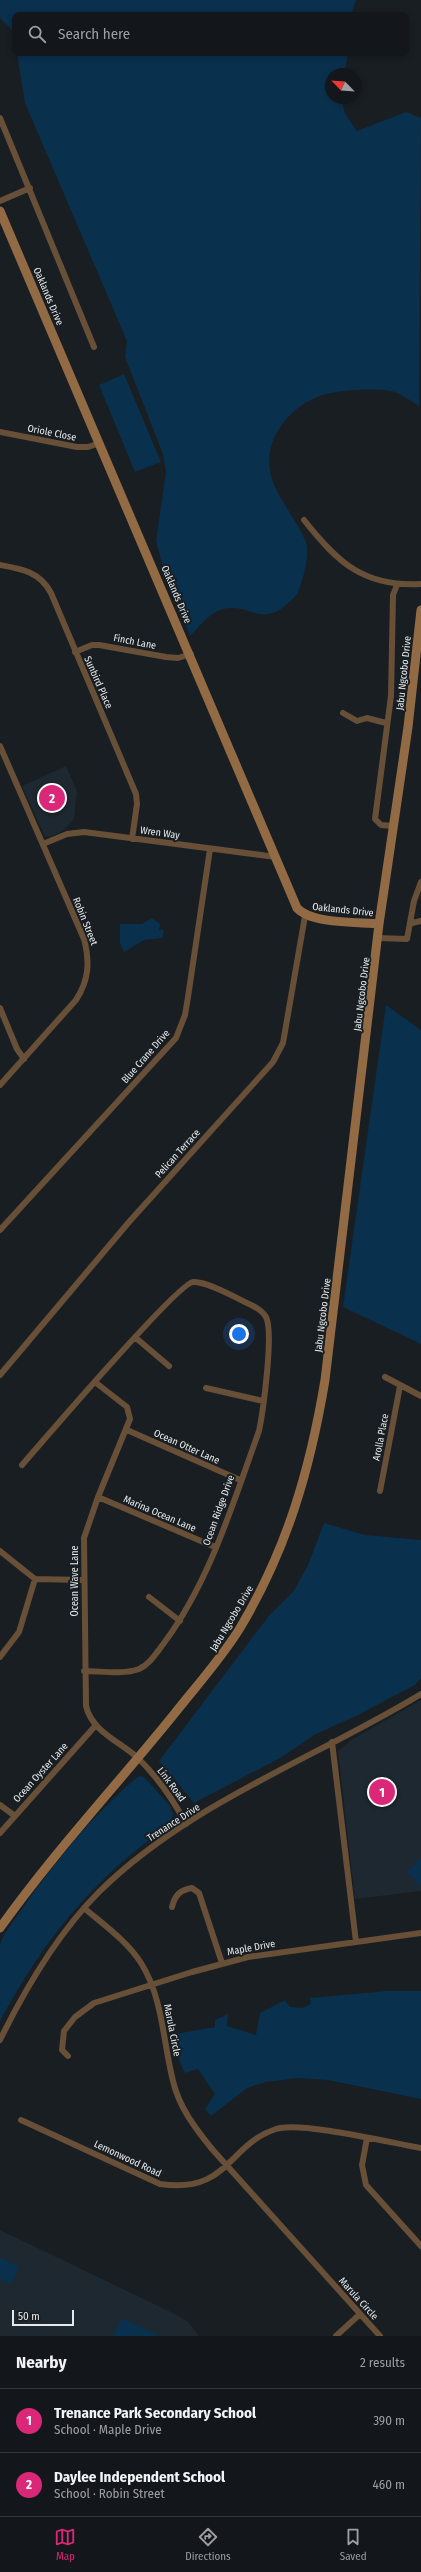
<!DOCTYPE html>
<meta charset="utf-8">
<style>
:root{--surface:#13161a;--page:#1c1f23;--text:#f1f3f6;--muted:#9d9fa2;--line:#323539;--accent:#db2777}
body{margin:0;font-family:"Fira Sans Condensed",sans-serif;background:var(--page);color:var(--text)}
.compass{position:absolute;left:325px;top:68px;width:36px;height:36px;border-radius:50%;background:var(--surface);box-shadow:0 2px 6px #0003;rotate:295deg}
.scale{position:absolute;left:12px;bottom:10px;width:62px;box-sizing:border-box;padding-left:4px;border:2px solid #e5e9eb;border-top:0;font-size:11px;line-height:14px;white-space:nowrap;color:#e5e9eb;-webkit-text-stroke:3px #191e22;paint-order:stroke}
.you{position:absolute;left:239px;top:1334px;width:14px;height:14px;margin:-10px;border:3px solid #fff;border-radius:50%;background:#1a73e8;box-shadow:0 0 0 6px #1a73e833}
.badge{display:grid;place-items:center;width:26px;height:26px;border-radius:50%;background:var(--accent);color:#fff;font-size:13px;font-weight:700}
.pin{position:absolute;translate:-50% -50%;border:2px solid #fff;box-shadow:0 1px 4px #0006}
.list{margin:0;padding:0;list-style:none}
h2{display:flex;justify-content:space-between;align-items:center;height:52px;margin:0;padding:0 16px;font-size:17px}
h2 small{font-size:13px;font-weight:400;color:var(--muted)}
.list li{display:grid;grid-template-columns:26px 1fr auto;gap:12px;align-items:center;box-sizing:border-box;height:64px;padding:0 16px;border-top:1px solid var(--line)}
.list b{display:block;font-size:15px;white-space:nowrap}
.list p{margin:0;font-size:13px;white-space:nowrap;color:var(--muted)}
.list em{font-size:13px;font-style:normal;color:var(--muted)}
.icon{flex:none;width:22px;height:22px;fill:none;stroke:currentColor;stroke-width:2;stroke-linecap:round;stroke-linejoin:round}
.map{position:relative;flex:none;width:421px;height:2336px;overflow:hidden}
.search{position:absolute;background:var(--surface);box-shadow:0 2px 6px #0003;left:12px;right:12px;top:12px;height:44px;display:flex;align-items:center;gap:10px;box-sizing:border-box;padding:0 14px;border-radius:8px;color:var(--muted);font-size:15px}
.sheet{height:180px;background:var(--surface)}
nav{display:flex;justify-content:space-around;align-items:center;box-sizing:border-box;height:56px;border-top:1px solid var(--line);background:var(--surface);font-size:11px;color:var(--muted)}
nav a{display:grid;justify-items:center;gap:2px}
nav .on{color:var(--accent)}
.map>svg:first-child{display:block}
</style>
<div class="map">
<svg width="421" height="2336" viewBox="0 0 421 2336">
<rect width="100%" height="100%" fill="#191e22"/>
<path fill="#1e2830" d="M 66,766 L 77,791 L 74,819 L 64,830 L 50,837 L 45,836 L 22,786 Z
M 421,1700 L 421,1891 L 355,1899 L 338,1751 L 351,1740 Z
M 0,2230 L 177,2315 L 188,2322 L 199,2336 L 0,2336 Z"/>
<path fill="#09304d" d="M 0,0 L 356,0 L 351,15 L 15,15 L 15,42 L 13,31 L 0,18 Z
M 17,53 L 348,53 L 344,74 L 331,74 L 331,98 L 341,98 L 345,114 L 357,131 L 406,112 L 421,118 L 419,406 C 412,402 403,395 395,392 C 381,387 341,390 326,394 C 287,405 256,446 275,487 C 284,506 298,523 306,542 C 310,554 303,581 298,592 C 296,597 291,600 288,603 C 262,628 250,603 223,609 C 210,612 199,627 190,636 L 166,578 L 156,541 L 166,472 L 163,454 L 125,357 L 127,341 L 25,103 Z
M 124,374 L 161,462 L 135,472 L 99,385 Z
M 152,918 L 160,924 L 159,930 L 164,930 L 162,938 L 144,940 L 124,952 L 120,943 L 120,924 L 142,924 Z
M 386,1005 L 421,1030 L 421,1344 L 343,1307 Z
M 324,1523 L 365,1535 L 421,1540 L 421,1678 L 415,1685 L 356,1716 L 316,1734 L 282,1757 L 194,1803 L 159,1761 L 268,1617 L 293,1592 L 308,1565 Z
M 139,1776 L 144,1777 L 170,1806 L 173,1815 L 169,1825 C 91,1881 45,1938 0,2021 C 0,1998 0,1967 0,1945 C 2,1936 10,1926 15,1919 C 48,1871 94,1812 139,1776 Z
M 421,1857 L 421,1886 L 420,1886 L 407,1872 Z
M 387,1991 L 421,1991 L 421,2099 L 328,2080 L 298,2078 L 266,2082 L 247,2088 L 211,2116 L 205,2109 L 215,2094 L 198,2069 L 185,2073 L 180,2063 L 175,2034 L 215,2027 L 215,2020 L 228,2014 L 227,2026 L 256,2035 L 260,2013 L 285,2000 L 290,2007 L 303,2008 L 311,2004 L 310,1998 Z
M 0,2257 L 19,2267 L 11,2284 L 0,2279 Z
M 122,2318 L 160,2336 L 113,2336 Z"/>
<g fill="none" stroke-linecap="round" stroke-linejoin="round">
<path stroke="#684f37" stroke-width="6" d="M 0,118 L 94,347
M 0,201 L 30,188
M 0,432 L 77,447 L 88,447 L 100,443
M 304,520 C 338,563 364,587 421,584
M 0,565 C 22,569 40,572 51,593 L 136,794 L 137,804 L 132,839
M 75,652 L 92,645 L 99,645 L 166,657 L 178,658 L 191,654
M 343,713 L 357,721 L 367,718 L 386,723
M 0,746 L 84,939 C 90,962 89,980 76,1000 L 0,1085
M 394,826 L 381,825 L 375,819 L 391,696 L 393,595 L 397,585
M 43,844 L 67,834 L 84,832 L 276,857
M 412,923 L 421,921
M 378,938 L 407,939 L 414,901 L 421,882
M 0,1008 L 17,1049 L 24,1059
M 0,1230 L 176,1038 L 185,1015 L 188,997 L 210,849
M 136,1338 L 169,1366
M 0,1375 L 129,1222 L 273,1062 L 283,1043 L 305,916
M 385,1377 L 421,1396
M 95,1382 L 127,1407 L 130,1419 L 98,1497 L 84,1538 L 86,1706 C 92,1732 121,1742 139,1759 C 159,1779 173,1799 186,1824
M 206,1388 L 263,1401
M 127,1430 L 240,1480
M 22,1465 C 42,1442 178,1283 193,1282 C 206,1281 235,1297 247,1303 C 254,1306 262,1310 266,1317 C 274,1332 263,1412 259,1431 C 233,1503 210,1581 164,1643 C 157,1652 150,1664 139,1669 C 123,1675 101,1671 84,1671
M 380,1491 L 400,1386
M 98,1497 L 215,1547
M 0,1551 L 35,1579 L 83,1580
M 149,1597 L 180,1621
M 0,1657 L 19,1632 L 35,1579
M 332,1742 L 356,1942
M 0,1805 L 15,1816
M 0,1833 L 96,1725
M 172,1907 C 175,1895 180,1890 192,1888 L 199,1893 L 222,1963
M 84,1908 C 104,1925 127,1941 141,1963 C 163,1998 163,2042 173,2081 C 179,2107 195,2128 212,2149 L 380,2336
M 0,2040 C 26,1987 57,1934 99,1892 C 189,1803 314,1759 421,1694
M 68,2056 L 62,2050 L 64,2031 L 75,2017 L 94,2003 L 192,1972 L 248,1957 L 421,1933
M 21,2120 L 160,2184 C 229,2194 227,2145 276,2129 C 300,2121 392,2143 421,2148
M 367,2138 L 362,2165 L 366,2185 L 421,2246
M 336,2336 L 360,2314"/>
<path stroke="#926a44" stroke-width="9" d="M 0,211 L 297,908 C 311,924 358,922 379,924
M 0,1928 C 54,1852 117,1785 175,1713 C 197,1685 221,1659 240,1628 C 287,1549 310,1470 325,1380 L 379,924 L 408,727 L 421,610"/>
</g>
<g text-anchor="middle" stroke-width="4" stroke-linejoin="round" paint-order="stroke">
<g font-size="10" fill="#e5e9eb" stroke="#191e22">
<text transform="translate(49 296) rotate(67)" y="4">Oaklands Drive</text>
<text transform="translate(52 432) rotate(11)" y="4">Oriole Close</text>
<text transform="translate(177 594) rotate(67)" y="4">Oaklands Drive</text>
<text transform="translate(135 641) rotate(11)" y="4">Finch Lane</text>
<text transform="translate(403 673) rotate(-84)" y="4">Jabu Ngcobo Drive</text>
<text transform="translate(99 682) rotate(66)" y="4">Sunbird Place</text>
<text transform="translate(160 832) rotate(8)" y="4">Wren Way</text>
<text transform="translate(343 909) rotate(6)" y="4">Oaklands Drive</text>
<text transform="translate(86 921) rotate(68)" y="4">Robin Street</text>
<text transform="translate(361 994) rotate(-83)" y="4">Jabu Ngcobo Drive</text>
<text transform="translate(145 1056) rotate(-49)" y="4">Blue Crane Drive</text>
<text transform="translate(177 1153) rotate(-48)" y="4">Pelican Terrace</text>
<text transform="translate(322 1315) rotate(-83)" y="4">Jabu Ngcobo Drive</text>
<text transform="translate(380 1437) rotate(-79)" y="4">Arolla Place</text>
<text transform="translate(187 1446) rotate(24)" y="4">Ocean Otter Lane</text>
<text transform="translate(218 1510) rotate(-70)" y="4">Ocean Ridge Drive</text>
<text transform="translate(160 1513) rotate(23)" y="4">Marina Ocean Lane</text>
<text transform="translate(74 1581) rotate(-90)" y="4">Ocean Wave Lane</text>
<text transform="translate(231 1618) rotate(-59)" y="4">Jabu Ngcobo Drive</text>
<text transform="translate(40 1772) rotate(-48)" y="4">Ocean Oyster Lane</text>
<text transform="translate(172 1784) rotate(53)" y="4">Link Road</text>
<text transform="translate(173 1822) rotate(-33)" y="4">Trenance Drive</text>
<text transform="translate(251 1947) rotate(-10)" y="4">Maple Drive</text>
<text transform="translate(173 2030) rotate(79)" y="4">Marula Circle</text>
<text transform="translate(128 2158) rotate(25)" y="4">Lemonwood Road</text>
<text transform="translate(359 2298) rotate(48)" y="4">Marula Circle</text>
</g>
</g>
</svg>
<svg class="compass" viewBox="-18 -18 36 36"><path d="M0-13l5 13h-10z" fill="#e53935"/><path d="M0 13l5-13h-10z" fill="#9d9fa2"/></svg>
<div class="scale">50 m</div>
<div class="you"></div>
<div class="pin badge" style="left:382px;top:1792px">1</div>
<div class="pin badge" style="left:52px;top:798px">2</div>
<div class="search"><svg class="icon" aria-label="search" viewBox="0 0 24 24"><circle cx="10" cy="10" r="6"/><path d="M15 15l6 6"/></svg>Search here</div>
</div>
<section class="sheet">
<h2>Nearby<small>2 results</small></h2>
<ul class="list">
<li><span class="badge">1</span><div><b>Trenance Park Secondary School</b><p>School · Maple Drive</p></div><em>390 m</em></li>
<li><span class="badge">2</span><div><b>Daylee Independent School</b><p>School · Robin Street</p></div><em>460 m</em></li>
</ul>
</section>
<nav>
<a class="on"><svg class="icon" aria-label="map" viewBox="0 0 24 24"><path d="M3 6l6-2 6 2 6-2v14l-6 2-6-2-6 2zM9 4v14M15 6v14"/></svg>Map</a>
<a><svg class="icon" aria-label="directions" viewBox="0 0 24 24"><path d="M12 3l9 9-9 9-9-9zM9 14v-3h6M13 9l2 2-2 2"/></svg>Directions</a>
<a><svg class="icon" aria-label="saved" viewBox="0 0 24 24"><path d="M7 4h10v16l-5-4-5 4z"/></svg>Saved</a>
</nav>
